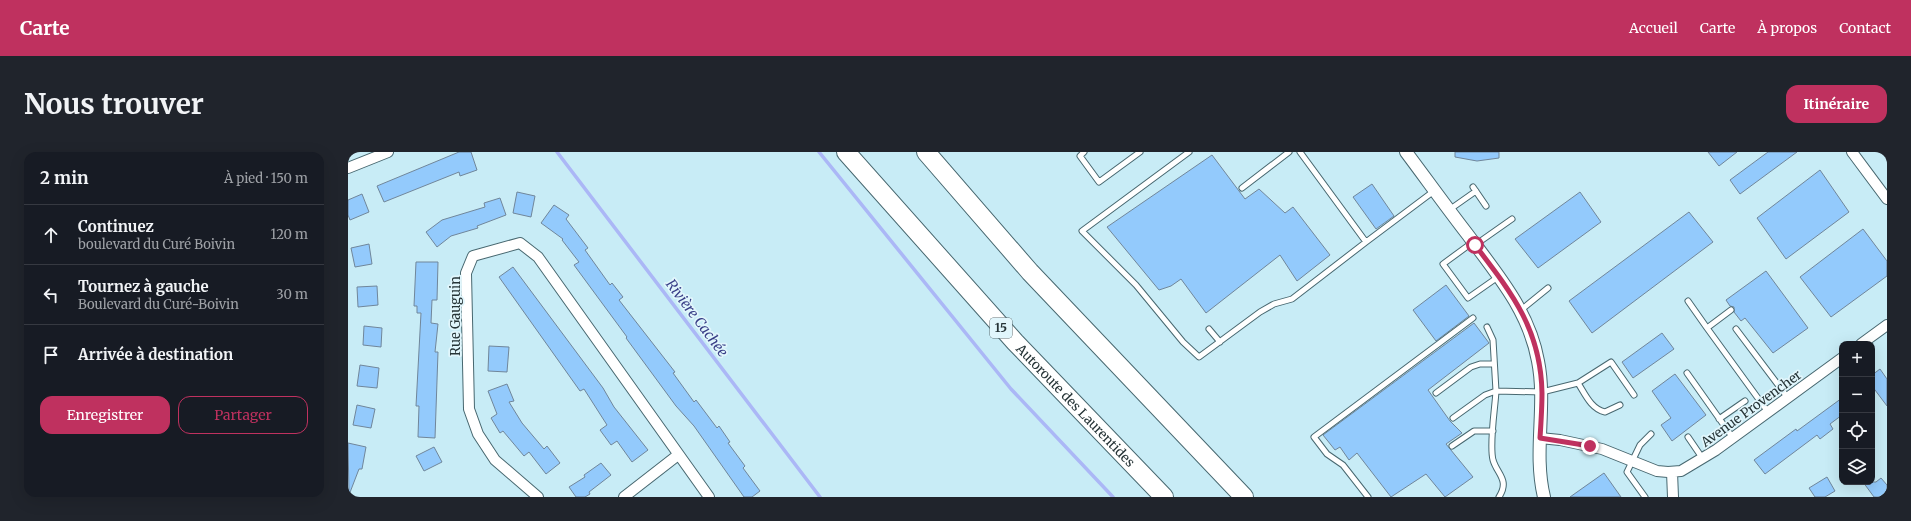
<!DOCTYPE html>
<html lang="fr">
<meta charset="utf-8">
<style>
:root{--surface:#171b24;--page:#20242c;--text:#f1f3f6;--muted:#9ea1a6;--line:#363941;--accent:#bf315f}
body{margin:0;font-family:Merriweather,serif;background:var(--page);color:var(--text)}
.controls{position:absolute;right:12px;bottom:12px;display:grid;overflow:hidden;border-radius:8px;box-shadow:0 4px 16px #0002}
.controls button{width:36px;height:36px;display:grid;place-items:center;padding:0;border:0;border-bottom:1px solid var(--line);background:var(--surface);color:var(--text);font:20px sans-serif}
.stop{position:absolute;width:12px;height:12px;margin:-9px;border:3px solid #bf315f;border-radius:50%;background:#fff}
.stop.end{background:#bf315f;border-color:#fff;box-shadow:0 1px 4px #0008}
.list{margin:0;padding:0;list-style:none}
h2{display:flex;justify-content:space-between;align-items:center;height:52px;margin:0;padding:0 16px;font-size:17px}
h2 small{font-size:13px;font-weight:400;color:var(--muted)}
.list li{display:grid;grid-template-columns:26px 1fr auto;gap:12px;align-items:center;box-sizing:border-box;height:60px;padding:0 16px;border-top:1px solid var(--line)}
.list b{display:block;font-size:15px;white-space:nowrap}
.list p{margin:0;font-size:13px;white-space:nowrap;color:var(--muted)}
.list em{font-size:13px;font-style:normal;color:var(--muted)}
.actions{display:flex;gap:8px;padding:12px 16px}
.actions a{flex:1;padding:9px 0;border:1px solid var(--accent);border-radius:12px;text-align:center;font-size:14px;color:var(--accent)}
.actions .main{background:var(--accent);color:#fff}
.icon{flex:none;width:22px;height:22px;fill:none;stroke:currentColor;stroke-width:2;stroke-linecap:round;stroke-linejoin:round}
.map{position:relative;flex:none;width:1539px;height:345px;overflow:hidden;border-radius:12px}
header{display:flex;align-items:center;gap:24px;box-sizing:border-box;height:56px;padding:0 20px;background:var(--accent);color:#fff}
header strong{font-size:19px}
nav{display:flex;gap:22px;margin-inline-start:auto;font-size:14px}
.intro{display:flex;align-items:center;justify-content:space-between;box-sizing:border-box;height:96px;padding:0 24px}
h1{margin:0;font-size:28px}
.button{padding:10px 18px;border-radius:12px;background:var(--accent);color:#fff;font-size:14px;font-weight:700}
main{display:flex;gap:24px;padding:0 24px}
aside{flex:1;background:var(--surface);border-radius:12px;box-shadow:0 4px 16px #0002}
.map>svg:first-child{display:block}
</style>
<header>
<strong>Carte</strong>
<nav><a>Accueil</a><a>Carte</a><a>À propos</a><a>Contact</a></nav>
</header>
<div class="intro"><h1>Nous trouver</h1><a class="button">Itinéraire</a></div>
<main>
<aside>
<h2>2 min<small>À pied · 150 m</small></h2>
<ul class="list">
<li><svg class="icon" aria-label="ahead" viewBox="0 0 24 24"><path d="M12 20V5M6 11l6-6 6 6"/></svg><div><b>Continuez</b><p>boulevard du Curé Boivin</p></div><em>120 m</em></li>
<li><svg class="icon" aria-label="left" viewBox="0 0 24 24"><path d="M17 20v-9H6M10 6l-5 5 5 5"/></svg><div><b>Tournez à gauche</b><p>Boulevard du Curé-Boivin</p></div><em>30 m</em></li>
<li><svg class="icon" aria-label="arrive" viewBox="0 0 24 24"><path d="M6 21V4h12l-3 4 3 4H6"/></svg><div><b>Arrivée à destination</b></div></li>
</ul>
<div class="actions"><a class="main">Enregistrer</a><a>Partager</a></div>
</aside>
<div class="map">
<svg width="1539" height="345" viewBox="0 0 1539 345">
<rect width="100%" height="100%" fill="#c8ecf6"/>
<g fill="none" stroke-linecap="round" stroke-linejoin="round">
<path stroke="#abb7f6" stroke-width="3.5" d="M 209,0 L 472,345
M 471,0 L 663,237 L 765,345"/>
</g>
<path fill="#93cafc" stroke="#70869a" d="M 111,0 L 123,0 L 129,18 L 112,24 L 111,20 L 36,50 L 29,34 Z
M 1107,0 L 1151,0 L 1151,6 L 1129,9 L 1107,5 Z
M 1360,0 L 1389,0 L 1371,14 Z
M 1420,0 L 1449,0 L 1392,42 L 1382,28 Z
M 864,3 L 897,47 L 911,37 L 937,61 L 945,55 L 982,103 L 949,129 L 932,103 L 858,161 L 833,127 L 823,134 L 811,138 L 759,75 Z
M 1472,18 L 1501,60 L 1438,107 L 1409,66 Z
M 1024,32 L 1046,64 L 1028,77 L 1005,45 Z
M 169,40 L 187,44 L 183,65 L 165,61 Z
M 1232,40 L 1253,70 L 1190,116 L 1167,87 Z
M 14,42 L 21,60 L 2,68 L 0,63 L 0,48 Z
M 152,46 L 158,63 L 129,74 L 130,76 L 103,84 L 89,95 L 78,80 L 94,68 L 137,55 L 136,51 Z
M 206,53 L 221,63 L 218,67 L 240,96 L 237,98 L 262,133 L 264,131 L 275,145 L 271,148 L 327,220 L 325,221 L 346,250 L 348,248 L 369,276 L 371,274 L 382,290 L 380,291 L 397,314 L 395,316 L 412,339 L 404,345 L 396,345 L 346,274 L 328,254 L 278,186 L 279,185 L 226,113 L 231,110 L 214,88 L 215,87 L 193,71 Z
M 1341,60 L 1365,90 L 1244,181 L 1221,149 Z
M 1515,77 L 1539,109 L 1539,124 L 1483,165 L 1452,125 Z
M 21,92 L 24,112 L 7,115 L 3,96 Z
M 68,110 L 90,110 L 89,148 L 84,148 L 83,171 L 90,172 L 87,200 L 90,200 L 87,286 L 70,285 L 71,254 L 68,254 L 73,161 L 69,161 L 69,154 L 66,154 Z
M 165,115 L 255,236 L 266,255 L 300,298 L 284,310 L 269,289 L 263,293 L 252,278 L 259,273 L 236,237 L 232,239 L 151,125 Z
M 1418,119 L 1460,176 L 1425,201 L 1397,166 L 1393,169 L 1386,160 L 1386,155 L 1382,154 L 1378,148 Z
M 1098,133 L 1121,164 L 1088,189 L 1065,158 Z
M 29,134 L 30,153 L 10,155 L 9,135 Z
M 1126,171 L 1141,191 L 1080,238 L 1102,269 L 1114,281 L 1098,292 L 1125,325 L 1097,345 L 1078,322 L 1043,345 L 1009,301 L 1001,308 L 992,295 L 987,298 L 975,283 Z
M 16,174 L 34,176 L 33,195 L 15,193 Z
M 1314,181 L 1326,197 L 1285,226 L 1274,210 Z
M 141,194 L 161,195 L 159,220 L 140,219 Z
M 12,213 L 31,216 L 29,236 L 9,234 Z
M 1532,217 L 1539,227 L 1539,254 L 1524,234 L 1524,223 Z
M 1327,222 L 1358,263 L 1324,289 L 1313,273 L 1323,266 L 1304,239 Z
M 159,232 L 166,249 L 161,250 L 174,271 L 196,297 L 199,294 L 212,311 L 198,322 L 181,300 L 176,304 L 155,279 L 152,281 L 143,266 L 149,262 L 140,239 Z
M 1494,246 L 1494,263 L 1482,272 L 1485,277 L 1472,287 L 1469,283 L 1417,322 L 1406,308 L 1448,277 L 1449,279 Z
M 9,253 L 27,257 L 23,276 L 5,273 Z
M 0,291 L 18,295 L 14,317 L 11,317 L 1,343 Z
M 86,295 L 94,310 L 76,319 L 68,304 Z
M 253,311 L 263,323 L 241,340 L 242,342 L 237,345 L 228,345 L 221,335 L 237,325 L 236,323 Z
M 1256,321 L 1273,345 L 1222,345 Z
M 1479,325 L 1487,339 L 1477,345 L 1467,345 L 1461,336 Z
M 1533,326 L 1539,333 L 1539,345 L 1526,345 L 1515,330 L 1528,330 Z"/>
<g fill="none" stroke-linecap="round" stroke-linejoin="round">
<g stroke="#486870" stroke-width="7">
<path id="service" d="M 736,0 L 732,4 L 751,30 L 792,0
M 841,0 L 734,79 L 788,133 L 835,190 L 851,205 L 912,160 L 926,152 L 944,147 L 1018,90 L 952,0
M 1125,35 L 1138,54
M 894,36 L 941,0
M 1101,58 L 1128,39
M 1018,90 L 1086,39
M 1125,90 L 1095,112 L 1120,146 L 1150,125
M 1127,93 L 1164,67
M 1340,149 L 1359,176
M 1173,158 L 1200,136
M 1383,158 L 1359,176 L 1420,260
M 861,177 L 872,190
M 1388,177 L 1440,246
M 1339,221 L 1385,286
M 1088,241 L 1123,215 L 1132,212 L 1146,212
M 1272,253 L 1257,260 C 1243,257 1237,242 1230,231 L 1263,210 L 1286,243
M 1105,266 L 1137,243 L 1148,239 L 1145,188 L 1139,175
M 1371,267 L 1397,249
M 1340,285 L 1355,307
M 1104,294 L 1126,279 L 1145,279
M 1020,345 L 995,313 L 979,302 L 966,285 L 1125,166
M 1151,345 C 1162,328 1149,322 1145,308 C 1141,292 1147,257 1148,239 L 1194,240 L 1230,231
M 1297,345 L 1279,320 L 1292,293 L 1303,282"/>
</g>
<g stroke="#486870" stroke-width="12">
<path id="minor" d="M 1504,0 L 1539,47
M 0,16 L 40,0
M 1513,192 L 1539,173
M 1192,286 L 1212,288 L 1254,297 L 1309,319 L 1320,320 L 1333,319 L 1368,298 L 1494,206
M 1324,320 L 1325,345
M 190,345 L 147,308 L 130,282 L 121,257 L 118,121 L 125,104 L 172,91 L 190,105 L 361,345
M 276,345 L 330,303"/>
</g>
<g stroke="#486870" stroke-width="14">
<path id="tertiary" d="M 1058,0 C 1079,28 1099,56 1120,83 C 1149,122 1181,159 1190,209 C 1199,254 1185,300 1196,345"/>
</g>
<g stroke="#486870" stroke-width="20">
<g id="motorway">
<path id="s1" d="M 498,0 L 667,190 L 816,345"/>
<path d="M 578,0 L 682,120 L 896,345"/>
</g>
</g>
<use href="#service" stroke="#fff" stroke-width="5"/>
<use href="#minor" stroke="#fff" stroke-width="10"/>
<use href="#tertiary" stroke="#fff" stroke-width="12"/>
<use href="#motorway" stroke="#fff" stroke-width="18"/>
</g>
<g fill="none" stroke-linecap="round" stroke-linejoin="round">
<path stroke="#bf315f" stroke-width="5" d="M 1127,93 C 1163,140 1193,177 1194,241 C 1194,256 1193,271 1192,286 L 1242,294"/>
</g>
<g text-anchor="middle" stroke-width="3.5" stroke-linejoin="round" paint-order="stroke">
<rect fill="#e1f6fc" stroke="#5e6e72" stroke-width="1" x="642" y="166" width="22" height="20" rx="3"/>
<g font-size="12" font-weight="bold" fill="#263437">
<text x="653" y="180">15</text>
</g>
<g font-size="13" fill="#263437" stroke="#e1f6fc">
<text transform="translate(107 164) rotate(-90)" y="5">Rue Gauguin</text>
<text dy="5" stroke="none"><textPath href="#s1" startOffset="342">Autoroute des Laurentides</textPath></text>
<text transform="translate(1403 256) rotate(-36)" y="5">Avenue Provencher</text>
</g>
<g font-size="14" font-style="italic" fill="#373d86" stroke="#e1f6fc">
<text transform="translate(349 166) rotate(53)" y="5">Rivière Cachée</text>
</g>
</g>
</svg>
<div class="controls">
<button>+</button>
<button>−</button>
<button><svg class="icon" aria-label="locate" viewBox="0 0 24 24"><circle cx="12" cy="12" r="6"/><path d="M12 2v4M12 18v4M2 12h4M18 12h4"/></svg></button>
<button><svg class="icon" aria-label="layers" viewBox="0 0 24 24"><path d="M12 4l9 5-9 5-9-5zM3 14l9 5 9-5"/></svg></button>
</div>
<div class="stop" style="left:1127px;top:93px"></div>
<div class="stop end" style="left:1242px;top:294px"></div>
</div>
</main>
